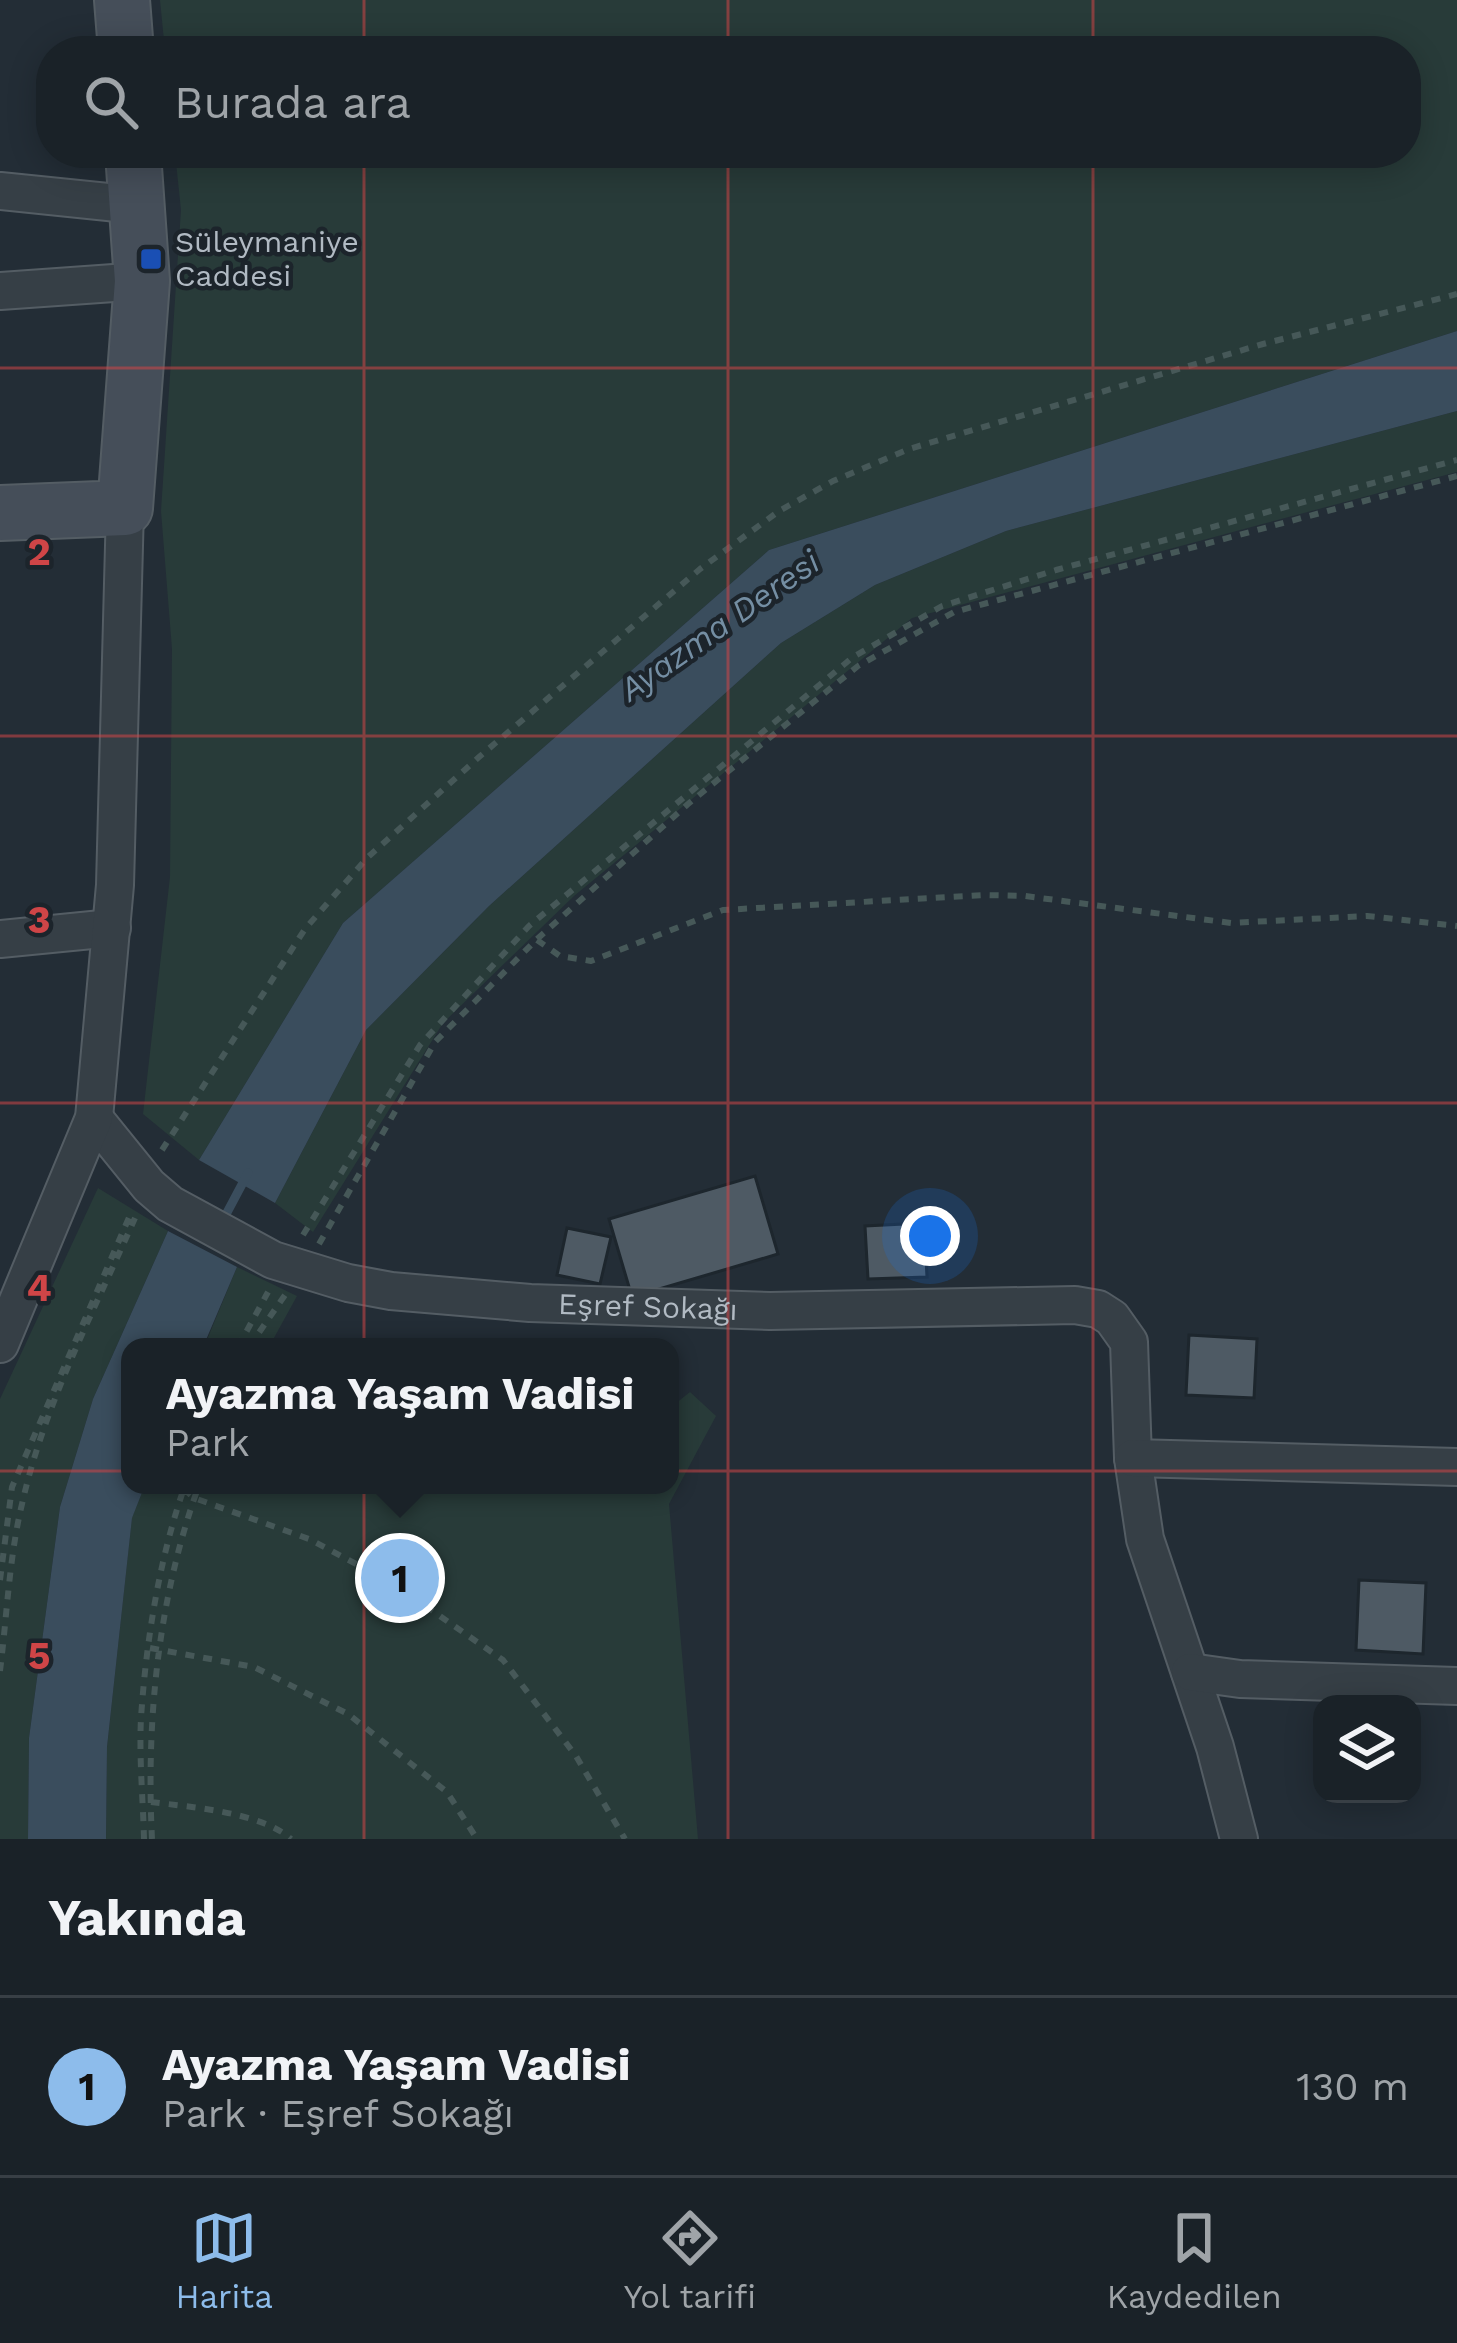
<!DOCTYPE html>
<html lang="tr">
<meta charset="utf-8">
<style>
:root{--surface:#1a2228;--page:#272f34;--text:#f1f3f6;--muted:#9fa4a8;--line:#383f45;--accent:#8dbceb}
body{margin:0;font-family:"Work Sans",sans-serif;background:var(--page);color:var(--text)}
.controls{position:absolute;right:36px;bottom:36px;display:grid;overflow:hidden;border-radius:24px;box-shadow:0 6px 30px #0003}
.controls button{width:108px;height:108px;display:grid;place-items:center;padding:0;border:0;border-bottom:3px solid var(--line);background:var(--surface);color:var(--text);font:60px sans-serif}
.you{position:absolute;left:930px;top:1236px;width:42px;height:42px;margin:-30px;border:9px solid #fff;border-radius:50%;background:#1a73e8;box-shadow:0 0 0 18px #1a73e833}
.badge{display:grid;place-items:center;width:78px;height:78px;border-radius:50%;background:var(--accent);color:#111;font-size:39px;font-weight:700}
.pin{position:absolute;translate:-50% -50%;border:6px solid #fff;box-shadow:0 3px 12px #0006}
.popup{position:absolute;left:121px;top:1338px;width:558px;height:156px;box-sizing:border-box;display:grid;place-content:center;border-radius:24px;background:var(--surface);filter:drop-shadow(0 3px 9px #0005);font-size:39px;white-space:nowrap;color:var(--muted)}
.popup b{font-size:45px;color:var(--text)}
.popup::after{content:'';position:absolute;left:50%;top:100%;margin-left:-24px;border:24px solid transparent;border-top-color:var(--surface)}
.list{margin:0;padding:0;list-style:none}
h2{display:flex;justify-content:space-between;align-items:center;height:156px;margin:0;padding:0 48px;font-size:51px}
h2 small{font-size:39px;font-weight:400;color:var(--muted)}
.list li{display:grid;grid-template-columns:78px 1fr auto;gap:36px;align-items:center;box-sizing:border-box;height:180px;padding:0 48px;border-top:3px solid var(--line)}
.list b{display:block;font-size:45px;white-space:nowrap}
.list p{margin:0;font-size:39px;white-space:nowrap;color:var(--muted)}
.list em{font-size:39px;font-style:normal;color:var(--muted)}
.icon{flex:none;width:66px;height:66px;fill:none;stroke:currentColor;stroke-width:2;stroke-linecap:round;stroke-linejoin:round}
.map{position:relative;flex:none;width:1457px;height:1839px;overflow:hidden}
.search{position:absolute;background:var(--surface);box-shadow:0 6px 30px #0003;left:36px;right:36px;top:36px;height:132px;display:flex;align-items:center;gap:30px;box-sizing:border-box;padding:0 42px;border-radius:48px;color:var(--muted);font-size:45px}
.sheet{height:336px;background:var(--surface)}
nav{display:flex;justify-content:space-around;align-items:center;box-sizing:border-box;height:168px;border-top:3px solid var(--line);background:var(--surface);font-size:33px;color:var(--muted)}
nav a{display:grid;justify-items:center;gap:6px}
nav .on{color:var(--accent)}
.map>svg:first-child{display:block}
</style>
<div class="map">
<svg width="1457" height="1839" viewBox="0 0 1457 1839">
<rect width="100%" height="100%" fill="#232d36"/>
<path fill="#283b39" d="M 160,0 L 1457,0 L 1457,331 L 769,550 L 343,923 L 199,1160 L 143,1114 L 170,877 L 172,649 L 161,511 L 181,210 L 175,153 L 1406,153 L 1406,51 L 165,51 Z
M 1457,411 L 1457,472 L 912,618 L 574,896 L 443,1023 L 313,1232 L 275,1203 L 366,1030 L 489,906 L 781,643 L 875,585 L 1006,531 Z
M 98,1188 L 168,1231 L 93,1399 L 60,1507 L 29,1738 L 28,1839 L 0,1839 L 0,1399 Z
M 237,1267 L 297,1296 L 269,1347 L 204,1347 Z
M 690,1392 L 716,1416 L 669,1504 L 698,1839 L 106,1839 L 107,1747 L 132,1517 L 145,1485 L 259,1485 L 366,1493 L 410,1485 L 670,1485 L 670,1408 Z"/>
<path fill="#3a4d5d" d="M 1457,331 L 1457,411 L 1006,531 L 875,585 L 781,643 L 489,906 L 366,1030 L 275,1203 L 199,1160 L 343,923 L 769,550 Z
M 168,1231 L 237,1267 L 203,1347 L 130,1347 L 130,1485 L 145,1485 L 132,1518 L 107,1747 L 106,1839 L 28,1839 L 29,1738 L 60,1507 L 93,1399 Z"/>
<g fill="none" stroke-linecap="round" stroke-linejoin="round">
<path stroke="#3a4d5d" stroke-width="9" d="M 222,1222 L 248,1173"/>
</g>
<path fill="#4e5a64" stroke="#1d262d" stroke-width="3" d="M 755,1176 L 778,1254 L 632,1297 L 609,1219 Z
M 924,1223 L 927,1277 L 868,1279 L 865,1226 Z
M 567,1228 L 611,1237 L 600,1284 L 557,1275 Z
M 1189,1335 L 1257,1339 L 1254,1398 L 1186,1395 Z
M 1359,1580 L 1426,1583 L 1423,1654 L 1356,1650 Z"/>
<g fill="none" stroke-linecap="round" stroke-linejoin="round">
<g stroke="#545d64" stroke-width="40">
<g id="street">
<path d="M 0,191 L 137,205"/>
<path d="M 0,291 L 142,281"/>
<path d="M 0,939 L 112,928"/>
<path id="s1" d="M 94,1118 L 149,1186 L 170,1204 L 273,1260 L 348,1283 L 391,1291 L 530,1303 L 770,1311 L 1075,1305 L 1098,1309 L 1112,1318 L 1129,1342 L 1133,1458 L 1145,1539 L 1215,1747 L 1239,1839"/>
<path d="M 0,1344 L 94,1118 L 115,885 L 125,508"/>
<path d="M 1133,1458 L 1457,1467"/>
<path d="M 1190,1672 L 1240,1679 L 1457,1686"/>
</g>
</g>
<g stroke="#545d64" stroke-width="58">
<path id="secondary" d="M 122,0 L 126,51
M 0,513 L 125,508 L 142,281 L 133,153"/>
</g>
<path stroke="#465858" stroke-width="6" stroke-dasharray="9 9" stroke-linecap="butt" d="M 537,940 L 560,956 L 591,961 L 723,910 L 983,895 L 1025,896 L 1231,923 L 1367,916 L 1457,926
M 162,1150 L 305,929 L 367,858 L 479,757 L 700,569 L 779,511 L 833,481 L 909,449 L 1263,344 L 1457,294
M 303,1235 L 420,1045 L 529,926 L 853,657 L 942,606 L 1056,570 L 1457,460
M 319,1244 L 435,1042 L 536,940 L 688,804 L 858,666 L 954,612 L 1457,476
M 238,1347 L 268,1292
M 249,1347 L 285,1295
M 184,1489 L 194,1498 L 309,1539 L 394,1584 L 503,1660 L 576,1756 L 625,1839
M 0,1580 L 12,1487 L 131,1213
M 150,1648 L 254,1667 L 348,1714 L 447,1792 L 477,1839
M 0,1671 C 7,1616 9,1558 22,1504 C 44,1405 94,1311 135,1218
M 151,1802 C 190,1807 261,1812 291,1839
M 144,1839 C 143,1799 139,1758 141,1718 C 146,1642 159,1560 184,1488
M 152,1839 C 146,1720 158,1598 199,1485"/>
<use href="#street" stroke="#363f46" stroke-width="36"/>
<use href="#secondary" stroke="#454e59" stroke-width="54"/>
</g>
<path fill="none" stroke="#cf4547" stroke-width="3" stroke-opacity="0.55" d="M 364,0 L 364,51M 728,0 L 728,51M 1093,0 L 1093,51M 364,153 L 364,1839M 728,153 L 728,1839M 1093,153 L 1093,1839M 0,368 L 1457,368M 0,736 L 1457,736M 0,1103 L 1457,1103M 0,1471 L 1457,1471"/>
<rect fill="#1a4fb4" stroke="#1c242b" stroke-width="4.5" x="139" y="247" width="24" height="24" rx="6"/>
<g text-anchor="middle" stroke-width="9" stroke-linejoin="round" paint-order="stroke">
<g font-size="30" fill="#b1bac3" stroke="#1c242b" text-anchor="start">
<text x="175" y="252">Süleymaniye<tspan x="175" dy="34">Caddesi</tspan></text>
</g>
<g font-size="30" fill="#b1bac3" stroke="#1c242b">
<text dy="10" stroke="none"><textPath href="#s1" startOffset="612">Eşref Sokağı</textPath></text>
</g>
<g font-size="33" font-style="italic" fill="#748ea3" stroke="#1c242b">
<text transform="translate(719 625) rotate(-35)" y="12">Ayazma Deresi</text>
</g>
</g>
<g font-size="39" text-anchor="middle" font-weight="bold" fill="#cf4547" stroke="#1c242b" stroke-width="9" stroke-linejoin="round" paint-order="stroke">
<text x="39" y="565">2</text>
<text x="39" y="933">3</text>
<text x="39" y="1301">4</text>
<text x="39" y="1669">5</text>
</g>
</svg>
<div class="controls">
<button><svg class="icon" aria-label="layers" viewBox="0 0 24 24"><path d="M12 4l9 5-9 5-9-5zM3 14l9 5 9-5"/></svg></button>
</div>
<div class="you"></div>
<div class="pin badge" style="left:400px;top:1578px">1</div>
<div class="popup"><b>Ayazma Yaşam Vadisi</b>Park</div>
<div class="search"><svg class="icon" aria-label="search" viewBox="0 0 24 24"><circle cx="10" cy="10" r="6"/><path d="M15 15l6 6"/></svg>Burada ara</div>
</div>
<section class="sheet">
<h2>Yakında<small></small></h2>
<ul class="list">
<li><span class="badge">1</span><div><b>Ayazma Yaşam Vadisi</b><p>Park · Eşref Sokağı</p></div><em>130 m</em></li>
</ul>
</section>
<nav>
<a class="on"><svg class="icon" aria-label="map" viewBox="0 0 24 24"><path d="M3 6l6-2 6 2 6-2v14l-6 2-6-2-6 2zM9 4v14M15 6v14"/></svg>Harita</a>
<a><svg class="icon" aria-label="directions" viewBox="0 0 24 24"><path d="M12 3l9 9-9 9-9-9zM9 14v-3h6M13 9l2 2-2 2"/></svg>Yol tarifi</a>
<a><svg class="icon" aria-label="saved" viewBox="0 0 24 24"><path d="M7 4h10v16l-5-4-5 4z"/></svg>Kaydedilen</a>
</nav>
